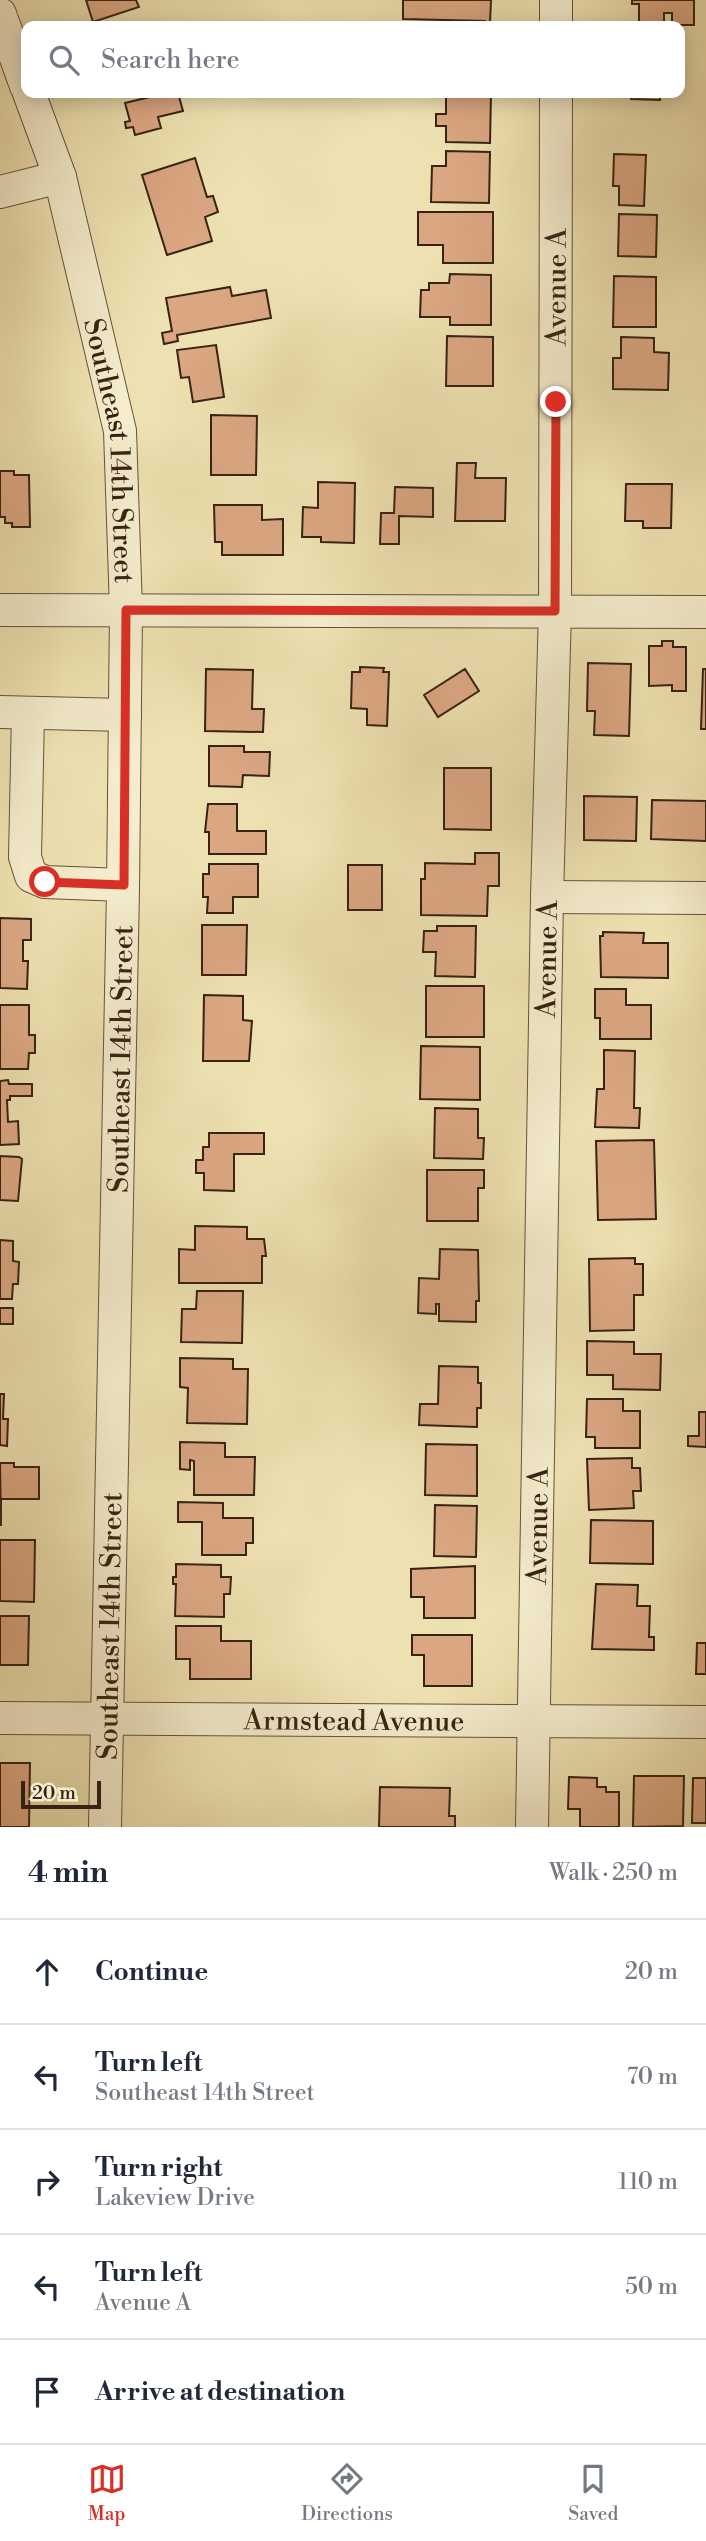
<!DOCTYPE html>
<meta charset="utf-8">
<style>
:root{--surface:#fff;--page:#f6f6f7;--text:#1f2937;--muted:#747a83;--line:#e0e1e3;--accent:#d93025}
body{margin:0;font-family:"Libre Bodoni",serif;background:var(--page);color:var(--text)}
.scale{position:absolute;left:21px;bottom:18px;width:80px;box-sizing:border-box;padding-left:7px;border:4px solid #372313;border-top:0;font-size:19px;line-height:24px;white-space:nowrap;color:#372313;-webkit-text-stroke:5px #f4eccc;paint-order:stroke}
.stop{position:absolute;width:21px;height:21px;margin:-16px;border:5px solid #d93025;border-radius:50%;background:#fff}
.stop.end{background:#d93025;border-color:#fff;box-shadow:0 2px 7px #0008}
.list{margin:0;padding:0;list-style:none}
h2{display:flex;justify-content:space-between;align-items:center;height:91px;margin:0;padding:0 28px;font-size:30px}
h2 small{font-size:23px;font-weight:400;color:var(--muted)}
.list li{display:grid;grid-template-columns:46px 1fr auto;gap:21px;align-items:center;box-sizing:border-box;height:105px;padding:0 28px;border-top:2px solid var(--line)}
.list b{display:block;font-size:26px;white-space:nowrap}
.list p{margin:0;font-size:23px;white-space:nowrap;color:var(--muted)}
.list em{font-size:23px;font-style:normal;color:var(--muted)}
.icon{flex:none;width:38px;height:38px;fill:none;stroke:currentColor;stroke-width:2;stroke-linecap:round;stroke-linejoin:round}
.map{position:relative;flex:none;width:706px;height:1827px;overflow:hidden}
.search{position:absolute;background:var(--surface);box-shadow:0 4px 18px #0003;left:21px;right:21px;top:21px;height:77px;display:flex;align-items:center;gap:18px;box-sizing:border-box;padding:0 24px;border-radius:14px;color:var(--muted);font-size:26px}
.sheet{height:616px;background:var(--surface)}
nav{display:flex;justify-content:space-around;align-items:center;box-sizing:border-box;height:98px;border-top:2px solid var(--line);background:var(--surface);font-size:19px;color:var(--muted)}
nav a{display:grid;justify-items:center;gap:4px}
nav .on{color:var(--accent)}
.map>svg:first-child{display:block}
</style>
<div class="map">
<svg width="706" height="1827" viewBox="0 0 706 1827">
<rect width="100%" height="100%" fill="#eee1b1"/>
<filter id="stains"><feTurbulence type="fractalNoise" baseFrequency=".00286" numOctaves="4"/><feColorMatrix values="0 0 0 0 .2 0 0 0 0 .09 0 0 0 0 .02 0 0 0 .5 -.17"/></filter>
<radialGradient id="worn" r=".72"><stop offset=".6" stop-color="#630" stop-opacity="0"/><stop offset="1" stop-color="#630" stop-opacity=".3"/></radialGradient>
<path fill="#dba783" stroke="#372313" stroke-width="2" d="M 86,0 L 136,0 L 139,7 L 93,22 Z
M 403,0 L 491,0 L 490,23 L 485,23 L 485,21 L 403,19 Z
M 632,0 L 694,0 L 694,25 L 672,25 L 672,13 L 664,13 L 664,25 L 639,25 L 639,4 L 632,4 Z
M 166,93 L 178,93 L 183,111 L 158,117 L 161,128 L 135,135 L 133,127 L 126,128 L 125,122 L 130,121 L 125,103 Z
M 446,93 L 491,93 L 490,143 L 446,142 L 446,126 L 436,126 L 436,114 L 446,114 Z
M 631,93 L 660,93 L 660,100 L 631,99 Z
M 446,151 L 490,152 L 489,203 L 431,202 L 432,166 L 446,166 Z
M 614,154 L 646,155 L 644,206 L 619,205 L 619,186 L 613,186 Z
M 195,158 L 207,197 L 213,196 L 218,212 L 205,217 L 212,241 L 167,255 L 142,175 Z
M 418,212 L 493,212 L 493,263 L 443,263 L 443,245 L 418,245 Z
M 619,214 L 657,215 L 656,257 L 618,256 Z
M 450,274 L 491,275 L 491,325 L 450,325 L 450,317 L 420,317 L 421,290 L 429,290 L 429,283 L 449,283 Z
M 614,276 L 656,277 L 656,327 L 613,327 Z
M 230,287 L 232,296 L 266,290 L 271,318 L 177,335 L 178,341 L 164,344 L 162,333 L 172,331 L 166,298 Z
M 447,336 L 493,337 L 493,386 L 446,386 Z
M 621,337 L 654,338 L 654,352 L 669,353 L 668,390 L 613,389 L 613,358 L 621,358 Z
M 216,345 L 224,397 L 193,402 L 189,377 L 181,378 L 177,350 Z
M 211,415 L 257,416 L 256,475 L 211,475 Z
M 457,463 L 476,463 L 475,478 L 506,478 L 505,521 L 455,521 Z
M 0,471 L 14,471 L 14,475 L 29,475 L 30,527 L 12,527 L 12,523 L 5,523 L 5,517 L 0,517 Z
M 318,482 L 355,483 L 354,543 L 321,542 L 321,537 L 302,537 L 303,507 L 318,508 Z
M 626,484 L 672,484 L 671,528 L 643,528 L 643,521 L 625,521 Z
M 395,487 L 433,488 L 433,517 L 399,516 L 399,544 L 380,544 L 381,513 L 394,513 Z
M 214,505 L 262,505 L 262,520 L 283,519 L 283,555 L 222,555 L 222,542 L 215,542 Z
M 662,641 L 673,641 L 673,647 L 686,647 L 686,691 L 672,691 L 672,685 L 649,686 L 649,646 L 662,646 Z
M 588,663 L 631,664 L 629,736 L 594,735 L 595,711 L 587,711 Z
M 360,667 L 384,668 L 383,672 L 389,672 L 387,726 L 367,725 L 367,709 L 351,708 L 352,672 L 360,672 Z
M 206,669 L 253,670 L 252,709 L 264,709 L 263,732 L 205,731 Z
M 465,669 L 479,691 L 438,717 L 424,695 Z
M 703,669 L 706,669 L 706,729 L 701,729 Z
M 209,746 L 244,746 L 244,752 L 270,752 L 269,776 L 243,775 L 242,787 L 209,786 Z
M 444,768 L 491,768 L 491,830 L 444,829 Z
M 584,796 L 637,797 L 636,841 L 584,840 Z
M 652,800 L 706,801 L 706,841 L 651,839 Z
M 208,804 L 237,804 L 237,831 L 266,831 L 266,854 L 209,854 L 209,832 L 205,832 Z
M 475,853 L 499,853 L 499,886 L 488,886 L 487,916 L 421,915 L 421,879 L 425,879 L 425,863 L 475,864 Z
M 209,864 L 258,864 L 258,897 L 233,897 L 233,913 L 207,913 L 208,897 L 203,897 L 203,874 L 209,874 Z
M 348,865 L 382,865 L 382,910 L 348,910 Z
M 0,918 L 31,919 L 31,940 L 23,940 L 23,961 L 28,961 L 27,989 L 0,988 Z
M 202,925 L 247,925 L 246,975 L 202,975 Z
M 437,926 L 476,926 L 475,977 L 435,976 L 436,952 L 423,952 L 424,931 L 437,931 Z
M 603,932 L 644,933 L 643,943 L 668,943 L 668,978 L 601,977 L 600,936 L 603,936 Z
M 426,986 L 484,986 L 484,1037 L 426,1037 Z
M 595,989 L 626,989 L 626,1005 L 651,1005 L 651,1039 L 600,1039 L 600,1018 L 595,1018 Z
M 204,995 L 243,996 L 243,1020 L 252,1021 L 249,1061 L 203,1061 Z
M 0,1005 L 29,1005 L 29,1035 L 35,1035 L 35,1053 L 29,1053 L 28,1069 L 0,1069 Z
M 421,1046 L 480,1047 L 480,1100 L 420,1099 Z
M 604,1050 L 635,1051 L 634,1108 L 640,1108 L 639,1128 L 595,1127 L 597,1089 L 604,1089 Z
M 8,1080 L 9,1084 L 32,1084 L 32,1096 L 10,1096 L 10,1100 L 7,1100 L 8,1122 L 18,1121 L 19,1144 L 0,1145 L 0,1081 Z
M 435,1108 L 478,1109 L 478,1138 L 484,1138 L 483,1159 L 434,1158 Z
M 209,1133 L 264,1133 L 264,1154 L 234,1154 L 234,1191 L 204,1190 L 204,1173 L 196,1173 L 196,1160 L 203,1160 L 203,1147 L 209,1147 Z
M 654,1140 L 656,1219 L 598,1220 L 596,1141 Z
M 0,1156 L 19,1157 L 22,1159 L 18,1201 L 0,1200 Z
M 427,1170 L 484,1170 L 484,1188 L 478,1188 L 478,1221 L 427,1221 Z
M 195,1226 L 247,1227 L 247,1239 L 264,1239 L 266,1256 L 262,1256 L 262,1283 L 179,1283 L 179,1249 L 195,1250 Z
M 0,1240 L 13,1241 L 13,1261 L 19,1262 L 18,1284 L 13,1284 L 12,1299 L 0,1299 Z
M 440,1249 L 478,1250 L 479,1301 L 476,1301 L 476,1322 L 439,1321 L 439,1304 L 436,1304 L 436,1314 L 418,1313 L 419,1278 L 439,1279 Z
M 635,1258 L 635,1264 L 643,1264 L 643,1295 L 634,1295 L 634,1330 L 590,1331 L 589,1259 Z
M 197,1291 L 243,1291 L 242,1343 L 181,1342 L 182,1309 L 196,1309 Z
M 0,1308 L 13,1308 L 13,1324 L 0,1324 Z
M 587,1341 L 634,1342 L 634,1354 L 661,1354 L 660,1390 L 613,1389 L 613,1375 L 587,1375 Z
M 180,1358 L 233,1359 L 233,1369 L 248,1369 L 247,1424 L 187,1423 L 188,1388 L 180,1387 Z
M 439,1366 L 478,1367 L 478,1383 L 481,1383 L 481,1408 L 477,1408 L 477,1427 L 419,1425 L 420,1404 L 438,1404 Z
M 0,1394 L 4,1394 L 3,1419 L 8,1419 L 7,1446 L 0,1445 Z
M 587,1399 L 623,1399 L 623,1411 L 640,1411 L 640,1448 L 595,1448 L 595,1437 L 586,1437 Z
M 699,1412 L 706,1412 L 706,1447 L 688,1446 L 688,1436 L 699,1436 Z
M 180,1442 L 225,1443 L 225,1457 L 255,1457 L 254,1495 L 194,1495 L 194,1461 L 190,1460 L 190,1470 L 180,1469 Z
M 426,1444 L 477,1445 L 477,1496 L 425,1495 Z
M 632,1458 L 632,1468 L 640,1468 L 641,1491 L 633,1491 L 634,1508 L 589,1510 L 587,1459 Z
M 0,1463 L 14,1463 L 14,1467 L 39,1467 L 39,1499 L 1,1499 L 1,1526 Z
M 178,1502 L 223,1503 L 223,1518 L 253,1518 L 253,1543 L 246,1543 L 246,1555 L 202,1555 L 202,1522 L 178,1522 Z
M 435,1505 L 477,1506 L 476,1557 L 434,1556 Z
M 591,1520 L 653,1521 L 653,1564 L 590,1563 Z
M 0,1540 L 35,1540 L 34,1602 L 0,1601 Z
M 176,1564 L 221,1565 L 221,1577 L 231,1577 L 230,1594 L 224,1594 L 224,1617 L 175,1616 L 176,1584 L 173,1584 L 173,1577 L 176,1577 Z
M 475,1566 L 475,1618 L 424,1618 L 424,1597 L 411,1597 L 411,1569 Z
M 596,1584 L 638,1585 L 637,1606 L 650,1606 L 649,1637 L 654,1637 L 654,1650 L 592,1649 Z
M 0,1616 L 29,1616 L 28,1665 L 0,1665 Z
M 176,1626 L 221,1626 L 221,1641 L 251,1641 L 251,1679 L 190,1679 L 190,1659 L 176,1659 Z
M 412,1635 L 472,1635 L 472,1686 L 424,1686 L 424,1655 L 412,1655 Z
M 697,1643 L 706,1643 L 706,1674 L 696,1674 Z
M 0,1763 L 30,1763 L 29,1827 L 0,1827 Z
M 634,1776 L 684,1776 L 683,1826 L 633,1827 Z
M 569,1777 L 597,1778 L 597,1787 L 606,1787 L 606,1792 L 619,1792 L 619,1827 L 580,1827 L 580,1809 L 568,1809 Z
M 693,1778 L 706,1778 L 706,1823 L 692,1823 Z
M 380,1787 L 450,1788 L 449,1816 L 455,1816 L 455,1827 L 379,1827 Z"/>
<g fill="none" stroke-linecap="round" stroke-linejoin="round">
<g stroke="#65523a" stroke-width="34">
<g id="minor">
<path d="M 0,14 L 26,86"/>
<path d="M 556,26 L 556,0"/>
<path id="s1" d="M 29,93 L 60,177 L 120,431 L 126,610 L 123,889 L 105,1827"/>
<path d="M 0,192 L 60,177"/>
<path d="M 0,610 L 706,612"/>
<path d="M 0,712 L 125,715"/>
<path d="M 28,713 L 25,857 L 31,876 L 45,882 L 123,885"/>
<path d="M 547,897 L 706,898"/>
<path id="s2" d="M 0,1718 L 706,1722"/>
<path id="s3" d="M 532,1827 L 547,897 L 555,611 L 556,93"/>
</g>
</g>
<use href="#minor" stroke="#f4eccc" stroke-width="32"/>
</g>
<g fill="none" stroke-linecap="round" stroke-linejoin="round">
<path stroke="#d93025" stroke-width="9" d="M 45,882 L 124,885 L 126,610 L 555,611 L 556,402"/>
</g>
<g text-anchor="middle" stroke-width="7" stroke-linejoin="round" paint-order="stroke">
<g font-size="28" fill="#372313" stroke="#f4eccc">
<text dy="10" stroke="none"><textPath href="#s3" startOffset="1540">Avenue A</textPath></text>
<text dy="10" stroke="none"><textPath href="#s1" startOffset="369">Southeast 14th Street</textPath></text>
<text dy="10" stroke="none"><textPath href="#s3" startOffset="868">Avenue A</textPath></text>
<text transform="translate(120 1059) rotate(-89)" y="10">Southeast 14th Street</text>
<text dy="10" stroke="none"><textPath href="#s3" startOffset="301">Avenue A</textPath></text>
<text transform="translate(109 1626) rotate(-89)" y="10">Southeast 14th Street</text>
<text dy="10" stroke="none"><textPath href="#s2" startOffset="354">Armstead Avenue</textPath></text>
</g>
</g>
<rect width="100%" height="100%" filter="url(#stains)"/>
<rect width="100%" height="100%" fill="url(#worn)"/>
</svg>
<div class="scale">20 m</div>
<div class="stop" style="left:45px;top:882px"></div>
<div class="stop end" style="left:556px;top:402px"></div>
<div class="search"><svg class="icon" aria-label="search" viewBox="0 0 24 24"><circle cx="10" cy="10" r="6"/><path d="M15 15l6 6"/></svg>Search here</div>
</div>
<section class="sheet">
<h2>4 min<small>Walk · 250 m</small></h2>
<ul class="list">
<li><svg class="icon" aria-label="ahead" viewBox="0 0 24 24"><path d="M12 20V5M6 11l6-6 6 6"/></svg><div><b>Continue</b></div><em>20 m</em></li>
<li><svg class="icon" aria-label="left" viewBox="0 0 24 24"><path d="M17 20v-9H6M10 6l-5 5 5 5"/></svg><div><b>Turn left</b><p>Southeast 14th Street</p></div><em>70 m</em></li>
<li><svg class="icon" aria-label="right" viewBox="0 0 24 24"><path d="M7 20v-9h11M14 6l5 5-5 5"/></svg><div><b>Turn right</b><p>Lakeview Drive</p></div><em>110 m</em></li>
<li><svg class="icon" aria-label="left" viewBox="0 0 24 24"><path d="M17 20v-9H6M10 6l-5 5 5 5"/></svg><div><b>Turn left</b><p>Avenue A</p></div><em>50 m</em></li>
<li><svg class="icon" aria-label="arrive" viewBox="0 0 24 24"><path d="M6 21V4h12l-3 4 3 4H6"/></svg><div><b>Arrive at destination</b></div></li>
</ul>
</section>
<nav>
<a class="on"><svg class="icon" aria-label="map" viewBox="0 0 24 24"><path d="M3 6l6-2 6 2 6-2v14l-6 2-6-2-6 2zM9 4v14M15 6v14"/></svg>Map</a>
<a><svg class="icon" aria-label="directions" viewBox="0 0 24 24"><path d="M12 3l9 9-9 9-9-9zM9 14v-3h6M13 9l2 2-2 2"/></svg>Directions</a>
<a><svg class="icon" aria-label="saved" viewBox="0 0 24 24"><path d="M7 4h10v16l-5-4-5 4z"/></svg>Saved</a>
</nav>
